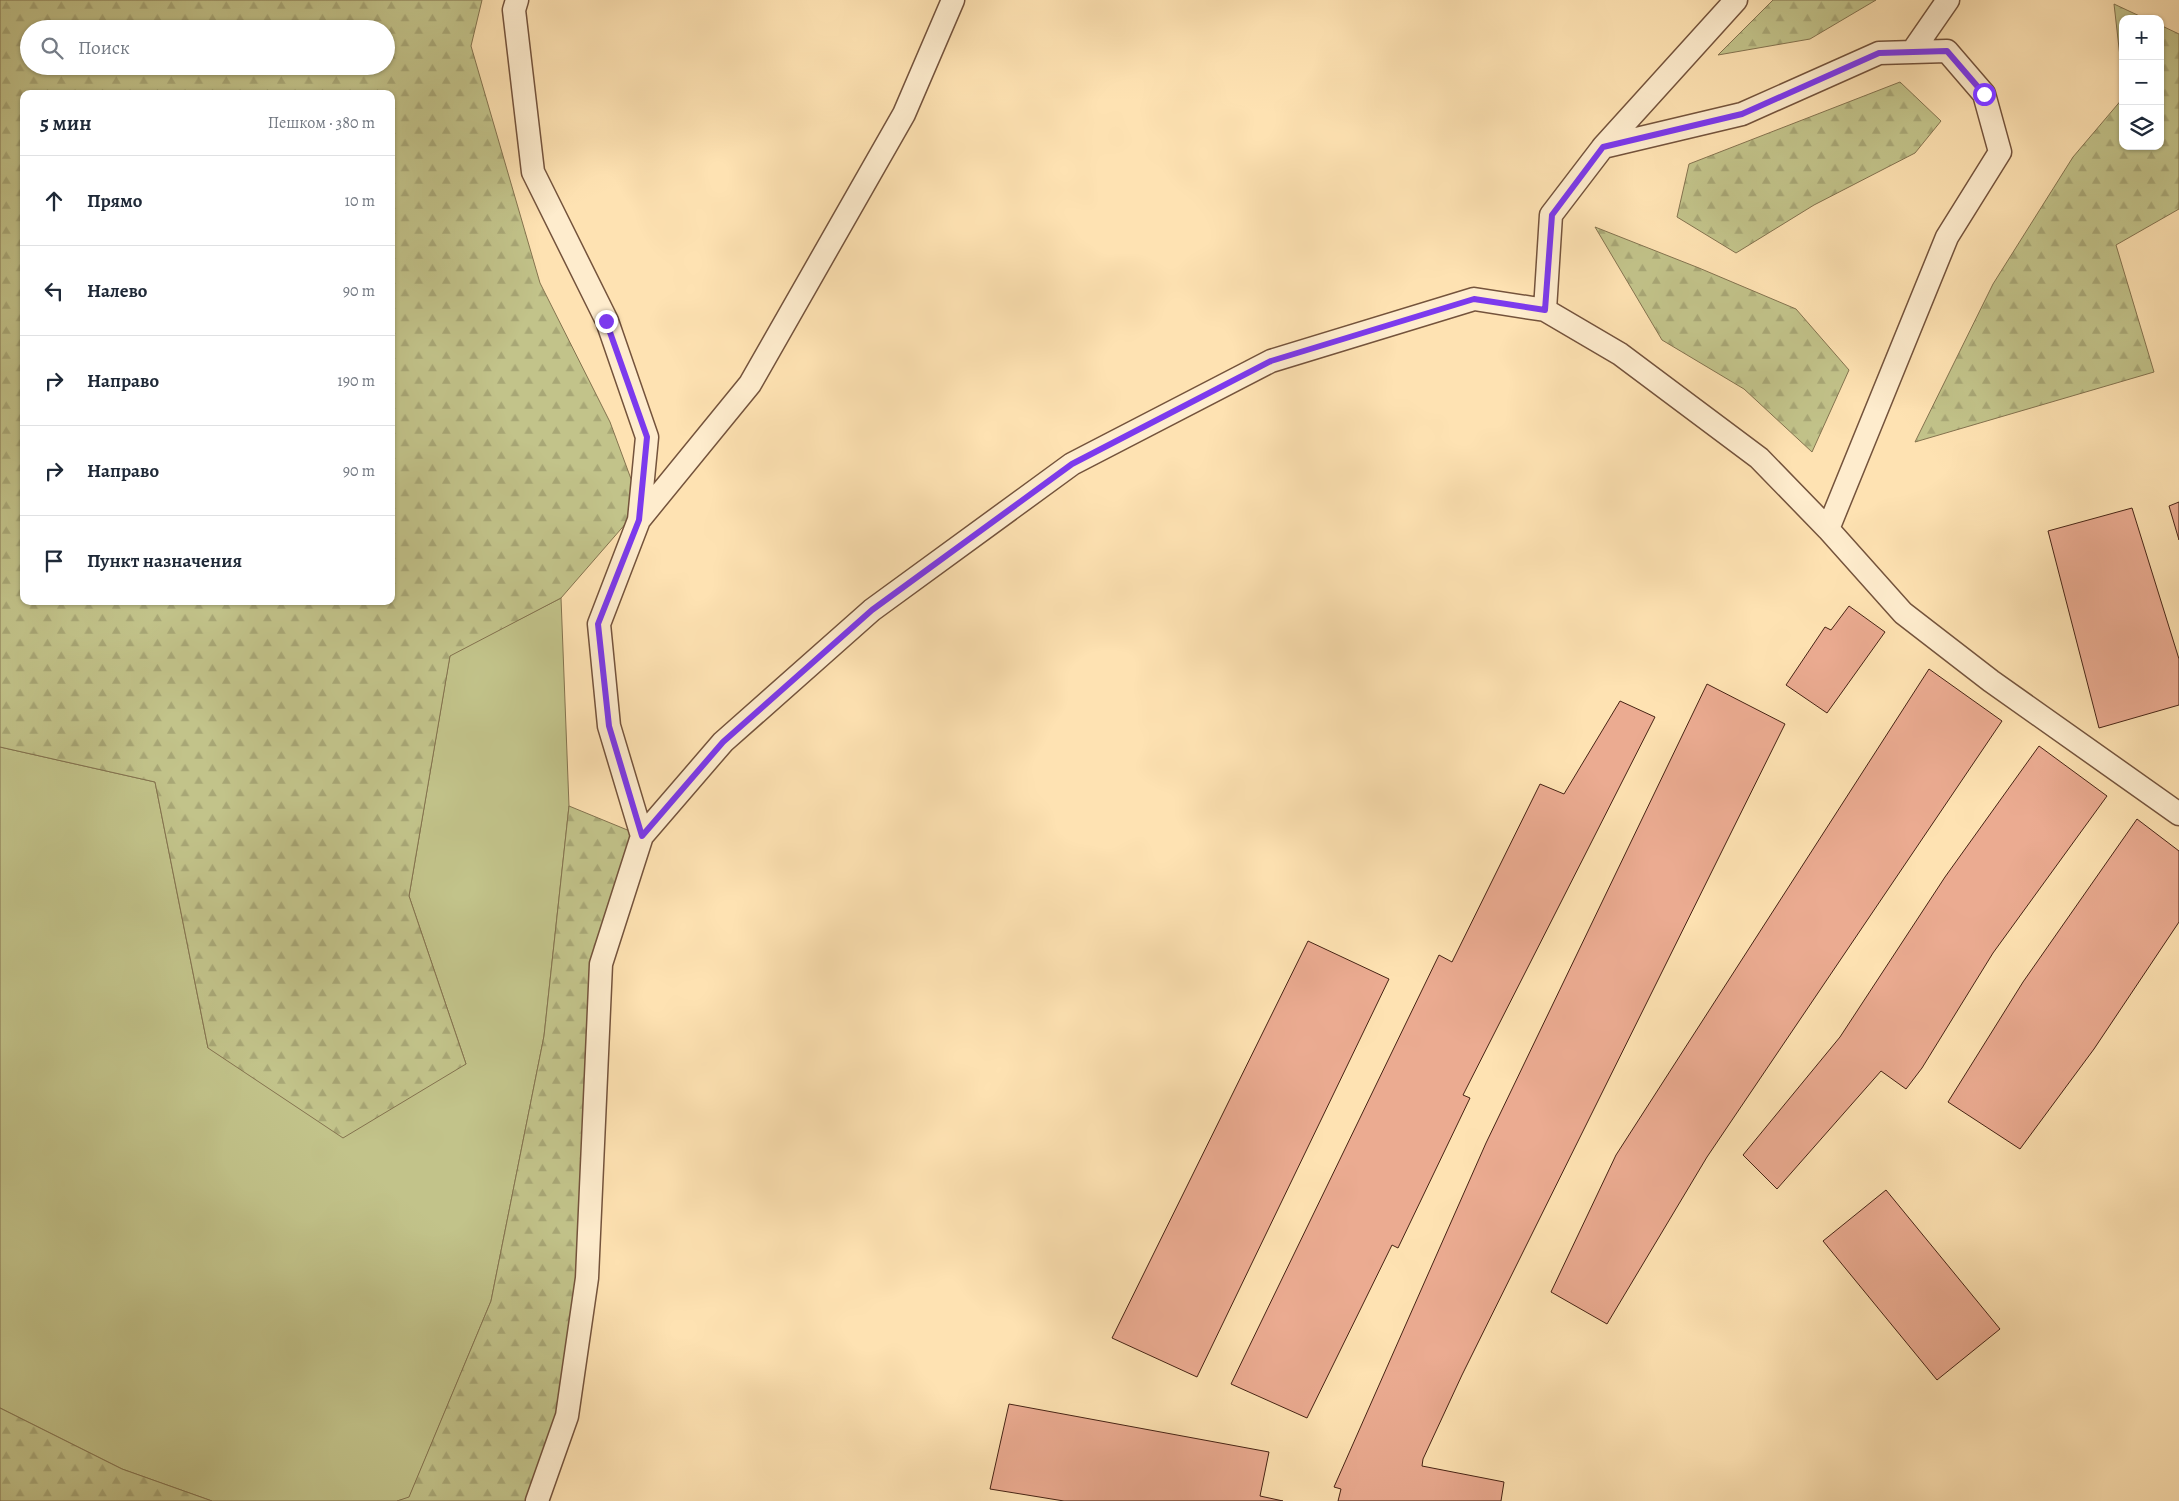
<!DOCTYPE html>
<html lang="ru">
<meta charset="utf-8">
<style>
:root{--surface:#fff;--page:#f6f6f7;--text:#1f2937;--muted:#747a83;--line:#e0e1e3}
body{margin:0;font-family:Alegreya,serif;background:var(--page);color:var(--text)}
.controls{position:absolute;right:15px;top:15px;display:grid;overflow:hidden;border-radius:10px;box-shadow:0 1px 4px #0004}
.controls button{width:45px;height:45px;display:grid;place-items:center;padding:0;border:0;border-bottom:1px solid var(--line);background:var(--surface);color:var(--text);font:25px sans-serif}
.stop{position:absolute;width:15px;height:15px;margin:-11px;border:4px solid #7c3aed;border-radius:50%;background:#fff}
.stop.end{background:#7c3aed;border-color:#fff;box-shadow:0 1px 5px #0008}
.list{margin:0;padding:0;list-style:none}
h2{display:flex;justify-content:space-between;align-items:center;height:65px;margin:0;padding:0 20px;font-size:21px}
h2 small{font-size:16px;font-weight:400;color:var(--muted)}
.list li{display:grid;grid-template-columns:32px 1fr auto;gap:15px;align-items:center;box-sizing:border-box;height:90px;padding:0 20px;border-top:1px solid var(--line)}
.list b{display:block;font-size:19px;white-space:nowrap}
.list em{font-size:16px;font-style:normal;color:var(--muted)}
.icon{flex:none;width:28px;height:28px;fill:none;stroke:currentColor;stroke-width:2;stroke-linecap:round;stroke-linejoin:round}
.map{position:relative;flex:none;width:2179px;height:1501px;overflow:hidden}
.search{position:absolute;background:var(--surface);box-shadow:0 1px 4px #0004;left:20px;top:20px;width:375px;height:55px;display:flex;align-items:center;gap:12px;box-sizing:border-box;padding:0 18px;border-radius:28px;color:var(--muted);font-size:19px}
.panel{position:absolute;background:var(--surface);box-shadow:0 1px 4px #0004;left:20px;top:90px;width:375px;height:515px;border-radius:10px}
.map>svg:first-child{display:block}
</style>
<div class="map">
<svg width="2179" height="1501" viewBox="0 0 2179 1501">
<defs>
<pattern id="forest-firs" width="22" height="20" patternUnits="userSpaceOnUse" patternTransform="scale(1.25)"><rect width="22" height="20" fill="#c2c38a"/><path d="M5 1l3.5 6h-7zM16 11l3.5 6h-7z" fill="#a8a776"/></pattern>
</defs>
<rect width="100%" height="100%" fill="#fee2b2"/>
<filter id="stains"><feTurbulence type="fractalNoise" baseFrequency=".004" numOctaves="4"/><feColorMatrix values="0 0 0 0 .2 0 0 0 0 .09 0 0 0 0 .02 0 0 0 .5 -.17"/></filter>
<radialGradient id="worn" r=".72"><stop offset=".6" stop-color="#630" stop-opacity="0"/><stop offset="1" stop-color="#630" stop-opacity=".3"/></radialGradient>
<path fill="#c2c38a" stroke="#84734f" d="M 561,598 L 569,806 L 544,1036 L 491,1301 L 409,1498 L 397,1501 L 212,1501 L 122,1469 L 0,1408 L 0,747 L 155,782 L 208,1048 L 466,1064 L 409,896 L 450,655 Z"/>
<path fill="url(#forest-firs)" stroke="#84734f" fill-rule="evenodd" d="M 0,0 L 482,0 L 471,46 L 540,283 L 610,422 L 641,506 L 561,598 L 450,656 L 409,896 L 466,1064 L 343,1138 L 208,1048 L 155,782 L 0,747 ZM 29,29 L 386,29 L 386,66 L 29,66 ZM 24,94 L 391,94 L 391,601 L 24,601 Z
M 1773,0 L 1876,0 L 1810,39 L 1718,55 Z
M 2114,4 L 2146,19 L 2123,19 L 2123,83 Z
M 2160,25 L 2179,34 L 2179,209 L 2116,245 L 2154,372 L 1915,442 L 1993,284 L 2073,157 L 2123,98 L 2123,146 L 2160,146 Z
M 1900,82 L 1941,121 L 1915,153 L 1814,205 L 1736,253 L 1677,217 L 1689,164 Z
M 1595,227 L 1699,268 L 1796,309 L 1849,370 L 1812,452 L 1744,389 L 1662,340 Z
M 569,806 L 642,836 L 601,964 L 587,1278 L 537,1501 L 397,1501 L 409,1497 L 491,1301 L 544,1036 Z
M 0,1408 L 122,1469 L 212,1501 L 0,1501 Z"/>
<path fill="#ebab91" stroke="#462314" d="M 2179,502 L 2179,540 L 2169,506 Z
M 2132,508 L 2179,659 L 2179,705 L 2099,728 L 2048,531 Z
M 1849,606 L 1885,632 L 1827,713 L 1786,685 L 1825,627 L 1831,630 Z
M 1929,669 L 2002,721 L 1707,1157 L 1607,1324 L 1551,1292 L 1616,1155 Z
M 1707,684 L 1785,724 L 1462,1375 L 1423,1459 L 1422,1466 L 1504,1482 L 1501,1501 L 1338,1501 L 1341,1489 L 1334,1487 L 1486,1143 Z
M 1620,701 L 1655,717 L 1463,1095 L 1470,1098 L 1398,1248 L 1392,1245 L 1307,1418 L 1231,1384 L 1439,955 L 1452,962 L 1540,784 L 1564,794 Z
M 2039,746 L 2107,796 L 1993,953 L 1922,1068 L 1906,1089 L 1881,1071 L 1777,1189 L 1743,1155 L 1840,1037 L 1945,877 Z
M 2137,819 L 2179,851 L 2179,922 L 2094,1049 L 2020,1149 L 1948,1102 L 2023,982 Z
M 1308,941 L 1389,979 L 1197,1377 L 1112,1338 Z
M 1886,1190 L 2000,1329 L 1937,1380 L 1823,1241 Z
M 1009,1404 L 1269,1452 L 1260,1496 L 1283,1501 L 1064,1501 L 990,1489 Z"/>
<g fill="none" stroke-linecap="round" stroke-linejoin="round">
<g stroke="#74533c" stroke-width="25">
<path id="lane" d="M 517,0 L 514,10 L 533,172 L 607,321 L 647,437 L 639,520 L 599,624 L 609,726 L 642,836
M 1912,52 L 1948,0
M 1603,147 L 1736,0
M 1545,310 L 1551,215 L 1603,147 L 1742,114 L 1879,53 L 1947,51 L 1984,94 L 2000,152 L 1947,237 L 1828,529
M 639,520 L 750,384 L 904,114 L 953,0
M 537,1501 L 567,1416 L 587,1278 L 601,964 L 642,836 L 723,742 L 872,610 L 1072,464 L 1271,361 L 1474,299 L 1545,310 L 1620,354 L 1759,458 L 1828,529 L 1903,613 L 1991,681 L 2179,814"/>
</g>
<use href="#lane" stroke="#feeccd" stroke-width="22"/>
</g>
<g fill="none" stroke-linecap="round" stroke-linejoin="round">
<path stroke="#7c3aed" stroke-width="6" d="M 606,321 L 647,437 L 639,520 L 598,624 L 609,726 L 642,836 L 723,742 L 872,610 L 1072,464 L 1271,361 L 1474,299 L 1545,310 L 1552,215 L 1603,147 L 1742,114 L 1879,53 L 1947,51 L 1984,94"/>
</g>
<rect width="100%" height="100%" filter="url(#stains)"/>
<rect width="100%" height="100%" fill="url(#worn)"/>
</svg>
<div class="controls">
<button>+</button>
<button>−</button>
<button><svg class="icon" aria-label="layers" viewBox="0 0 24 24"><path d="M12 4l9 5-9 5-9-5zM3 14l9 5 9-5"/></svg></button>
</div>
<div class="stop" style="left:1984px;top:94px"></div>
<div class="stop end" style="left:606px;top:321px"></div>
<div class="search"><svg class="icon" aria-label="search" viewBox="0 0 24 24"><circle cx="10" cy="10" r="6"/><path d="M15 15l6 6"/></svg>Поиск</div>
<section class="panel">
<h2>5 мин<small>Пешком · 380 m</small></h2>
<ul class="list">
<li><svg class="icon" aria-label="ahead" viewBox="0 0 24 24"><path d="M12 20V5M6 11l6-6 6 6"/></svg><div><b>Прямо</b></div><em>10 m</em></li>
<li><svg class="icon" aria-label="left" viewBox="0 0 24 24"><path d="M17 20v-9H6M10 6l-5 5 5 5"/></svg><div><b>Налево</b></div><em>90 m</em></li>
<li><svg class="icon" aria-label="right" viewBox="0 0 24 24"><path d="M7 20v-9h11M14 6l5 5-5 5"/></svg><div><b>Направо</b></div><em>190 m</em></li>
<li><svg class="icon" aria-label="right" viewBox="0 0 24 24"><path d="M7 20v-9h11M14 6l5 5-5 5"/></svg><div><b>Направо</b></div><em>90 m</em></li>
<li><svg class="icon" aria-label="arrive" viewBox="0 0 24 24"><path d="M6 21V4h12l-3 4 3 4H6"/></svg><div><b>Пункт назначения</b></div></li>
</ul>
</section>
</div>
